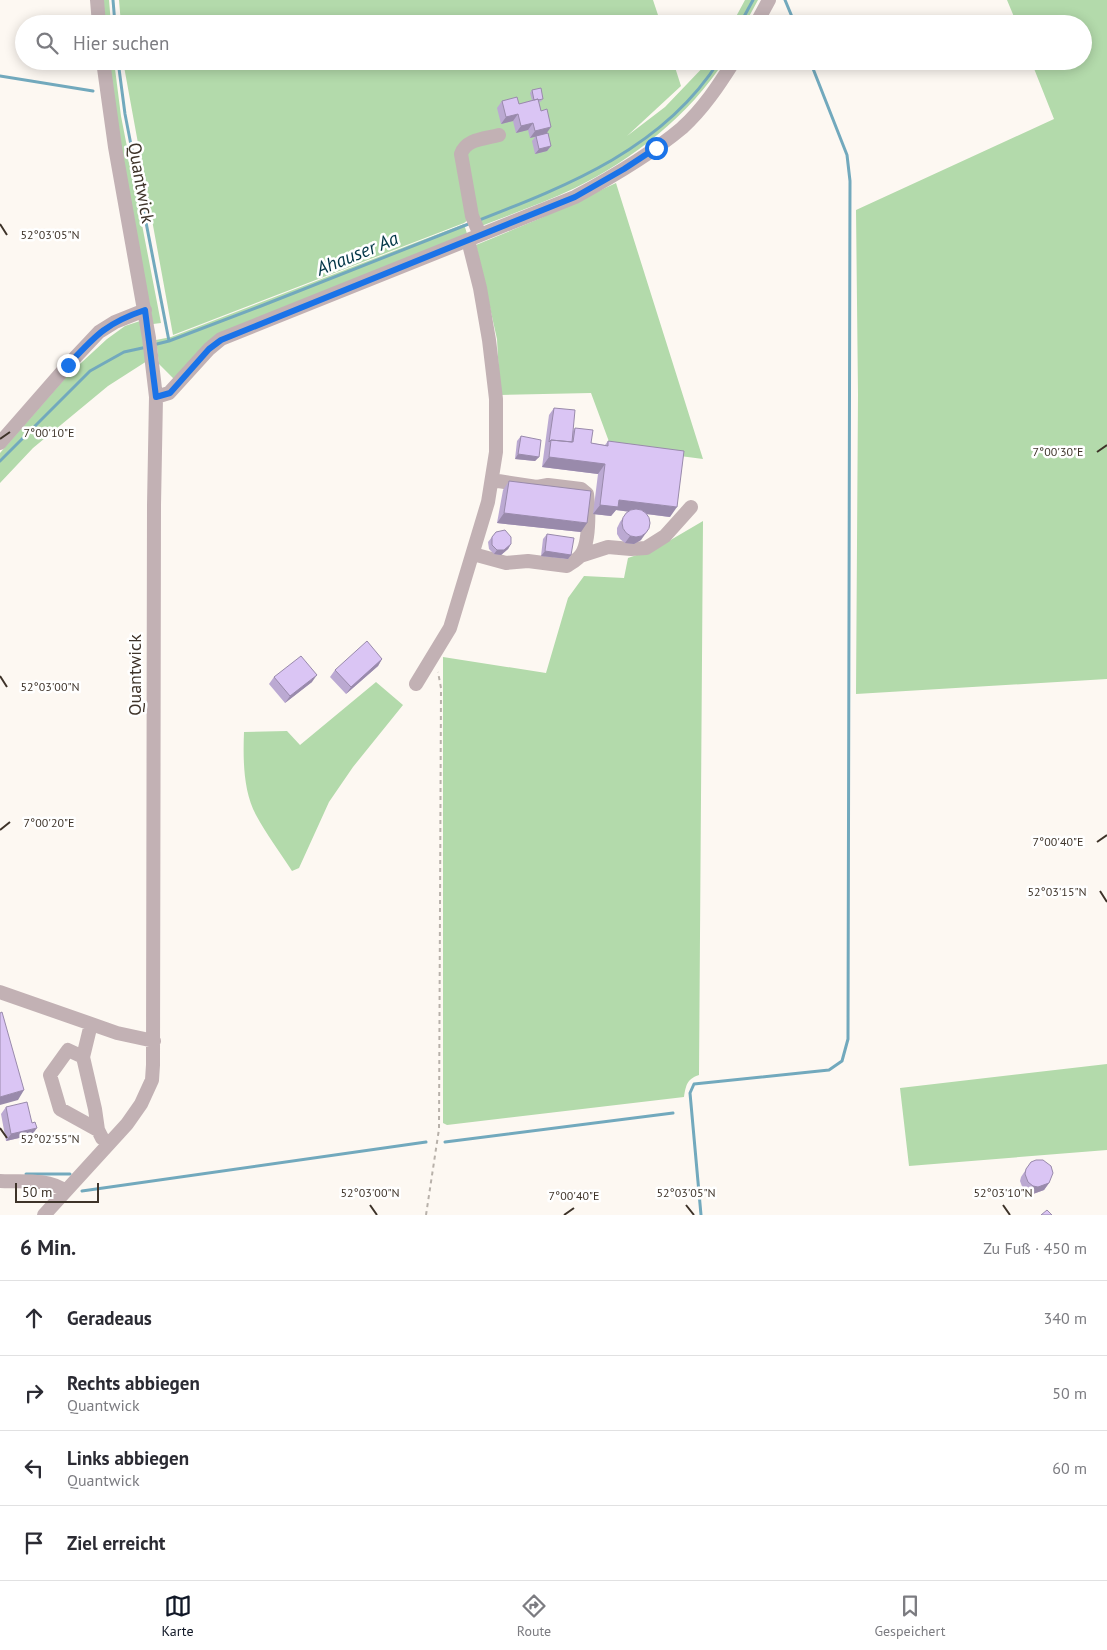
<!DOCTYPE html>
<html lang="de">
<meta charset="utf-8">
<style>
:root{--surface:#fff;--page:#f7f7f7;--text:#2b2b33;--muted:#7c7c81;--line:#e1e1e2;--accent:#111827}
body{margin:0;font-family:"PT Sans",sans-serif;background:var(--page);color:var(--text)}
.scale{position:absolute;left:15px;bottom:12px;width:84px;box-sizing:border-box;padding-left:5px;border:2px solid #3e3329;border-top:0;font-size:14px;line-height:18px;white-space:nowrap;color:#3e3329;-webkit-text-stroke:4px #fff;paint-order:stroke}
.stop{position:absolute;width:15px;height:15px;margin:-11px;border:4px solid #1a73e8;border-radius:50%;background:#fff}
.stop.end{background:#1a73e8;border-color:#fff;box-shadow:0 1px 5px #0008}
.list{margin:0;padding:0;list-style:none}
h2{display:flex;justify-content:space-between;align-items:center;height:65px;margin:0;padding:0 20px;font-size:21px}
h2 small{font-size:16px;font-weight:400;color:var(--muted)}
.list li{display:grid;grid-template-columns:32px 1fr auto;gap:15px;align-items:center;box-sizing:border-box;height:75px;padding:0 20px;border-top:1px solid var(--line)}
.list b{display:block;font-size:19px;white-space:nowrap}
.list p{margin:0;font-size:16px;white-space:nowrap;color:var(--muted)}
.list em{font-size:16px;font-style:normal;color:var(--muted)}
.icon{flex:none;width:28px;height:28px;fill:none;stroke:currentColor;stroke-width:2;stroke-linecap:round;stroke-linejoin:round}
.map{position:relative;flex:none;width:1107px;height:1215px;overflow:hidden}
.search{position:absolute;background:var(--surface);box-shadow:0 2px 12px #0003;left:15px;right:15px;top:15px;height:55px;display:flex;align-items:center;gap:12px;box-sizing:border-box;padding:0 18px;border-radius:28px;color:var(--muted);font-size:19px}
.sheet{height:365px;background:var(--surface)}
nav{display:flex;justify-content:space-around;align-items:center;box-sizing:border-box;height:70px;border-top:1px solid var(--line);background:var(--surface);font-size:14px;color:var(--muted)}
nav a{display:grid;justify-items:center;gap:2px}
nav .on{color:var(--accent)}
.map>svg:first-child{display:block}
</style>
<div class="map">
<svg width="1107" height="1215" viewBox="0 0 1107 1215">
<rect width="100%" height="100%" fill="#fdf8f2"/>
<path fill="#b3daab" d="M 102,0 L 109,0 L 111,24 L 104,24 Z
M 119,0 L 653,0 L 661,24 L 121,24 Z
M 745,0 L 758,0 L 745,24 L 732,24 Z
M 1007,0 L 1107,0 L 1107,679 L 856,694 L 858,394 L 856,210 L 1054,119 L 1031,61 L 1083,61 L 1083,24 L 1017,24 Z
M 108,61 L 114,61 L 121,116 L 161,323 L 153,324 L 116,123 Z
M 123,61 L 673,61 L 681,86 L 627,136 L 665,107 L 709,61 L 724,61 C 690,115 632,160 575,188 C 543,203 509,215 476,228 L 472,217 L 464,223 L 173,335 Z
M 616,183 L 703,459 L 611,447 L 591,393 L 500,395 L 497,339 L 476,245 L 541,218 Z
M 464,224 L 468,237 L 220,338 L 174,379 L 159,364 L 156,340 L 171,337 Z
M 143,320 L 147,361 L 108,386 L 33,448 L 0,483 L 0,453 L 68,375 L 107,339 L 125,326 Z
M 703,521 L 699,1075 C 687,1079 686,1085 684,1097 L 447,1125 L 443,1123 L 443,657 L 546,673 L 568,598 L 584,576 L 624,578 L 628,558 L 657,548 Z
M 376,682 L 403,705 L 353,767 L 329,802 L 299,868 L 292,871 C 280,852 266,834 256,815 C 243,791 243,758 244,732 L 287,731 L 300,745 Z
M 1107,1064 L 1107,1150 L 909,1166 L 900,1088 Z"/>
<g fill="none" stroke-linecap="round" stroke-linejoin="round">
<path stroke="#72a9bd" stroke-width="3" d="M 113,0 L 115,24
M 785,0 L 795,24
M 740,24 L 753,0
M 118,61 L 125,114 L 169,341
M 0,76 L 93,91
M 477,221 C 569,185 664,148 719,61
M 153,345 L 169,341 L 261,306 L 471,223
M 0,461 L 90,371 L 124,352 L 147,347
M 445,1142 L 673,1113
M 26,1174 L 70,1174
M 82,1191 L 426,1142
M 701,1215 L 690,1093 L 694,1084 L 829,1070 L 842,1061 L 848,1039 L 850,181 L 847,155 L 810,61"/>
<path stroke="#b8b1aa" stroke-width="2" stroke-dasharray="4 4" stroke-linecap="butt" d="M 426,1215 L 439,1129 L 441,688 L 438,672"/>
<path stroke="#c2b1b4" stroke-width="14" d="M 97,0 L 99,24
M 756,24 L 769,0
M 480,235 L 472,216 L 461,154 C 466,139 484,139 499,135
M 156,397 L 169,393 L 209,349 L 221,339 L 575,197 C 612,177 650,155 682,128 C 703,109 719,85 734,61
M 0,443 L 68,365 L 99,332 L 115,322 L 145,310
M 473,554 L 506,563 L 528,561 L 567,566 C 571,563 577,560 580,556 C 590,545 589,509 587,494 L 581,489 L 548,485 L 537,487 L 492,480
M 580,556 L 608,547 L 631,549 L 646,548 L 665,536 L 691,507
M 416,684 L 450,628 L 488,502 L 496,452 L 496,399 L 489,340 L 480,288 L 468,240
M 0,992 L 117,1033 L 154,1041
M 91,1024 L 83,1057 L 95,1109 L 98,1130 L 102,1138 L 108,1143
M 83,1057 L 68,1050 L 50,1075 L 60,1109 L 98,1130
M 0,1181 C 21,1182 48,1178 65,1191
M 44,1215 L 127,1124 L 141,1104 L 152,1080 L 153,1065 L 154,505 L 156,397 L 149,338 L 115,147 L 103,61"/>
</g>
<path fill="#bba9d2" d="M 532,90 L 542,101 L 539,102 L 546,134 L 551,146 L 547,151 L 535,154 L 532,141 L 535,137 L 530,138 L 528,130 L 516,133 L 513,121 L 501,124 L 497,108 L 502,101 L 519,104 L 532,100 L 530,93 Z
M 554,408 L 573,431 L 575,428 L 591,443 L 605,445 L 608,441 L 670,517 L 646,514 L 641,540 L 634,544 L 625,543 L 620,539 L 617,534 L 617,528 L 620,522 L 625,515 L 631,512 L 616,510 L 611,516 L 593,514 L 598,474 L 542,467 L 549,415 Z
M 521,436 L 539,457 L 535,461 L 515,459 L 517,441 Z
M 509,481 L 581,532 L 497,523 L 503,490 Z
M 496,532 L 511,544 L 508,549 L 501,555 L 494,554 L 489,549 L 488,542 Z
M 547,534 L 571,555 L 568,559 L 541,556 L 543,539 Z
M 382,659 L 378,666 L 346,694 L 330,677 L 335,670 Z
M 274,677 L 312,682 L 285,703 L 269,684 Z
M 6,1107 L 32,1135 L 6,1141 L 1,1114 Z
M 1031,1162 L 1049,1183 L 1044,1190 L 1033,1194 L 1028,1193 L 1023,1189 L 1020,1181 L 1021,1177 Z"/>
<path fill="#998aab" d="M 518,114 L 513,121 L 501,124 L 506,117 Z
M 533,123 L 528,130 L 516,133 L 521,126 Z
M 551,127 L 546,134 L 530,138 L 535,131 Z
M 551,146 L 547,151 L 535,154 L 539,149 Z
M 518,454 L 539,457 L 535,461 L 515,459 Z
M 549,457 L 605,464 L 598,474 L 542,467 Z
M 619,500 L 677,507 L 670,517 L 616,510 L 611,516 L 593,514 L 600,505 Z
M 504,513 L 587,523 L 581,532 L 497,523 Z
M 646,533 L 641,540 L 634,544 L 625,543 L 630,536 Z
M 511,544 L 508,549 L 501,555 L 494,554 L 497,550 Z
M 545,551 L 571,555 L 568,559 L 541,556 Z
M 382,659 L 378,666 L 346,694 L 351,687 Z
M 317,675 L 312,682 L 285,703 L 290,696 Z
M 24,1090 L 18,1100 L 0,1105 L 0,1097 Z
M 37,1128 L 32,1135 L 6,1141 L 11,1134 Z
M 1049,1183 L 1044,1190 L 1033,1194 L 1028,1193 L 1033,1186 Z"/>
<path fill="#dac5f4" stroke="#998aab" d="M 541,88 L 543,99 L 538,100 L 538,99 L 534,100 L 532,90 Z
M 517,97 L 519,104 L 538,99 L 541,111 L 547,109 L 551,127 L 535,131 L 533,123 L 521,126 L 518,114 L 506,117 L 502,101 Z
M 548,133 L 551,146 L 539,149 L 536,136 Z
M 554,408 L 575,410 L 572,442 L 551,440 L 549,442 Z
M 575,428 L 593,430 L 591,443 L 608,446 L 608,441 L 684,451 L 677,507 L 619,500 L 618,507 L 600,505 L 605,464 L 549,457 L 551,440 L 573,442 Z
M 521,436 L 541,440 L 539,457 L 518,454 Z
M 509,481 L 591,491 L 587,523 L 504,513 Z
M622 523a14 14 0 1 1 28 0a14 14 0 1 1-28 0Z
M 505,530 L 511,537 L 511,544 L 504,550 L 497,550 L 492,545 L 492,537 L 496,532 Z
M 547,534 L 574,538 L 571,555 L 545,551 Z
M 367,641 L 382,659 L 351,687 L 335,670 Z
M 301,656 L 317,675 L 290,696 L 274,677 Z
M 2,1012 L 24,1090 L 0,1097 L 0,1013 Z
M 27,1102 L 32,1123 L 35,1122 L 37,1128 L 11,1134 L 6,1107 Z
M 1036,1160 L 1043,1160 L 1051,1166 L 1053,1173 L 1049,1183 L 1038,1187 L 1033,1186 L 1028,1182 L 1025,1174 L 1026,1169 L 1031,1162 Z
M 1047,1210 L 1052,1215 L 1041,1215 Z"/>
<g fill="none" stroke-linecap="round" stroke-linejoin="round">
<path stroke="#1a73e8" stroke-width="6" d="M 68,365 C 95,336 106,323 145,310 L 156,397 L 170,393 L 209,349 L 221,340 L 575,197 L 624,169 L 656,148"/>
</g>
<path fill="none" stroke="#3e3329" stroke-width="2" d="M 0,224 L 7,235M 0,439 L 10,432M 1097,452 L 1107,445M 0,676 L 7,687M 0,830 L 10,822M 1097,842 L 1107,835M 1100,891 L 1107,902M 0,1128 L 7,1138M 370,1205 L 377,1215M 686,1205 L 694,1215M 1003,1205 L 1010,1215M 564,1215 L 574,1208"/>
<g text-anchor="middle" stroke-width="5" stroke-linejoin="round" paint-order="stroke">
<g font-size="18" fill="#3e3329" stroke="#fff">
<text transform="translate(141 183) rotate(80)" y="6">Quantwick</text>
<text transform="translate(135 675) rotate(-90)" y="6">Quantwick</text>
</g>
<g font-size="19" font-style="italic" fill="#013546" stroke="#fff">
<text transform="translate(357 253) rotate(-22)" y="7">Ahauser Aa</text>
</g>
</g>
<g font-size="12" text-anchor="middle" fill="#3e3329" stroke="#fff" stroke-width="5" stroke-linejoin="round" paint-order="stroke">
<text x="50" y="239">52°03'05"N</text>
<text x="49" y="437">7°00'10"E</text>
<text x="1058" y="456">7°00'30"E</text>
<text x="50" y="691">52°03'00"N</text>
<text x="49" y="827">7°00'20"E</text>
<text x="1058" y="846">7°00'40"E</text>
<text x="1057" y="896">52°03'15"N</text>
<text x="50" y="1143">52°02'55"N</text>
<text x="370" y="1197">52°03'00"N</text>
<text x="686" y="1197">52°03'05"N</text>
<text x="1003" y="1197">52°03'10"N</text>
<text x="574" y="1200">7°00'40"E</text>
</g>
</svg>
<div class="scale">50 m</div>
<div class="stop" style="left:656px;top:148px"></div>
<div class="stop end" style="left:68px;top:365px"></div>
<div class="search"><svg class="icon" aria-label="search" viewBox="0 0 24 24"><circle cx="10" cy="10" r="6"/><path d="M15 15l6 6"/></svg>Hier suchen</div>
</div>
<section class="sheet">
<h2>6 Min.<small>Zu Fuß · 450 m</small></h2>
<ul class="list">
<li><svg class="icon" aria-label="ahead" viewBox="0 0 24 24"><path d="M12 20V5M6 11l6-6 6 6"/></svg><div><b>Geradeaus</b></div><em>340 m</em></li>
<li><svg class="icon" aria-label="right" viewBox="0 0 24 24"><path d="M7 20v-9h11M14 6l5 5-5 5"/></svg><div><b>Rechts abbiegen</b><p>Quantwick</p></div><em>50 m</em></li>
<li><svg class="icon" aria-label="left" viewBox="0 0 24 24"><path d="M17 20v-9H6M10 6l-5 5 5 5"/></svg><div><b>Links abbiegen</b><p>Quantwick</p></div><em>60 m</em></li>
<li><svg class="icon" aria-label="arrive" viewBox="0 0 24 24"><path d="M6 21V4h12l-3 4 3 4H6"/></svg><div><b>Ziel erreicht</b></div></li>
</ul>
</section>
<nav>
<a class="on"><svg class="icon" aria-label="map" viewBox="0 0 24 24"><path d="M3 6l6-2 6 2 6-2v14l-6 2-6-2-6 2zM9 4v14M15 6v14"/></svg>Karte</a>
<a><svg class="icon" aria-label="directions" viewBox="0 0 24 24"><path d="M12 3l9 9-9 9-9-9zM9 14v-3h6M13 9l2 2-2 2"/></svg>Route</a>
<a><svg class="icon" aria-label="saved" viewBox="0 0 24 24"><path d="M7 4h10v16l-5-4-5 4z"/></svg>Gespeichert</a>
</nav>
